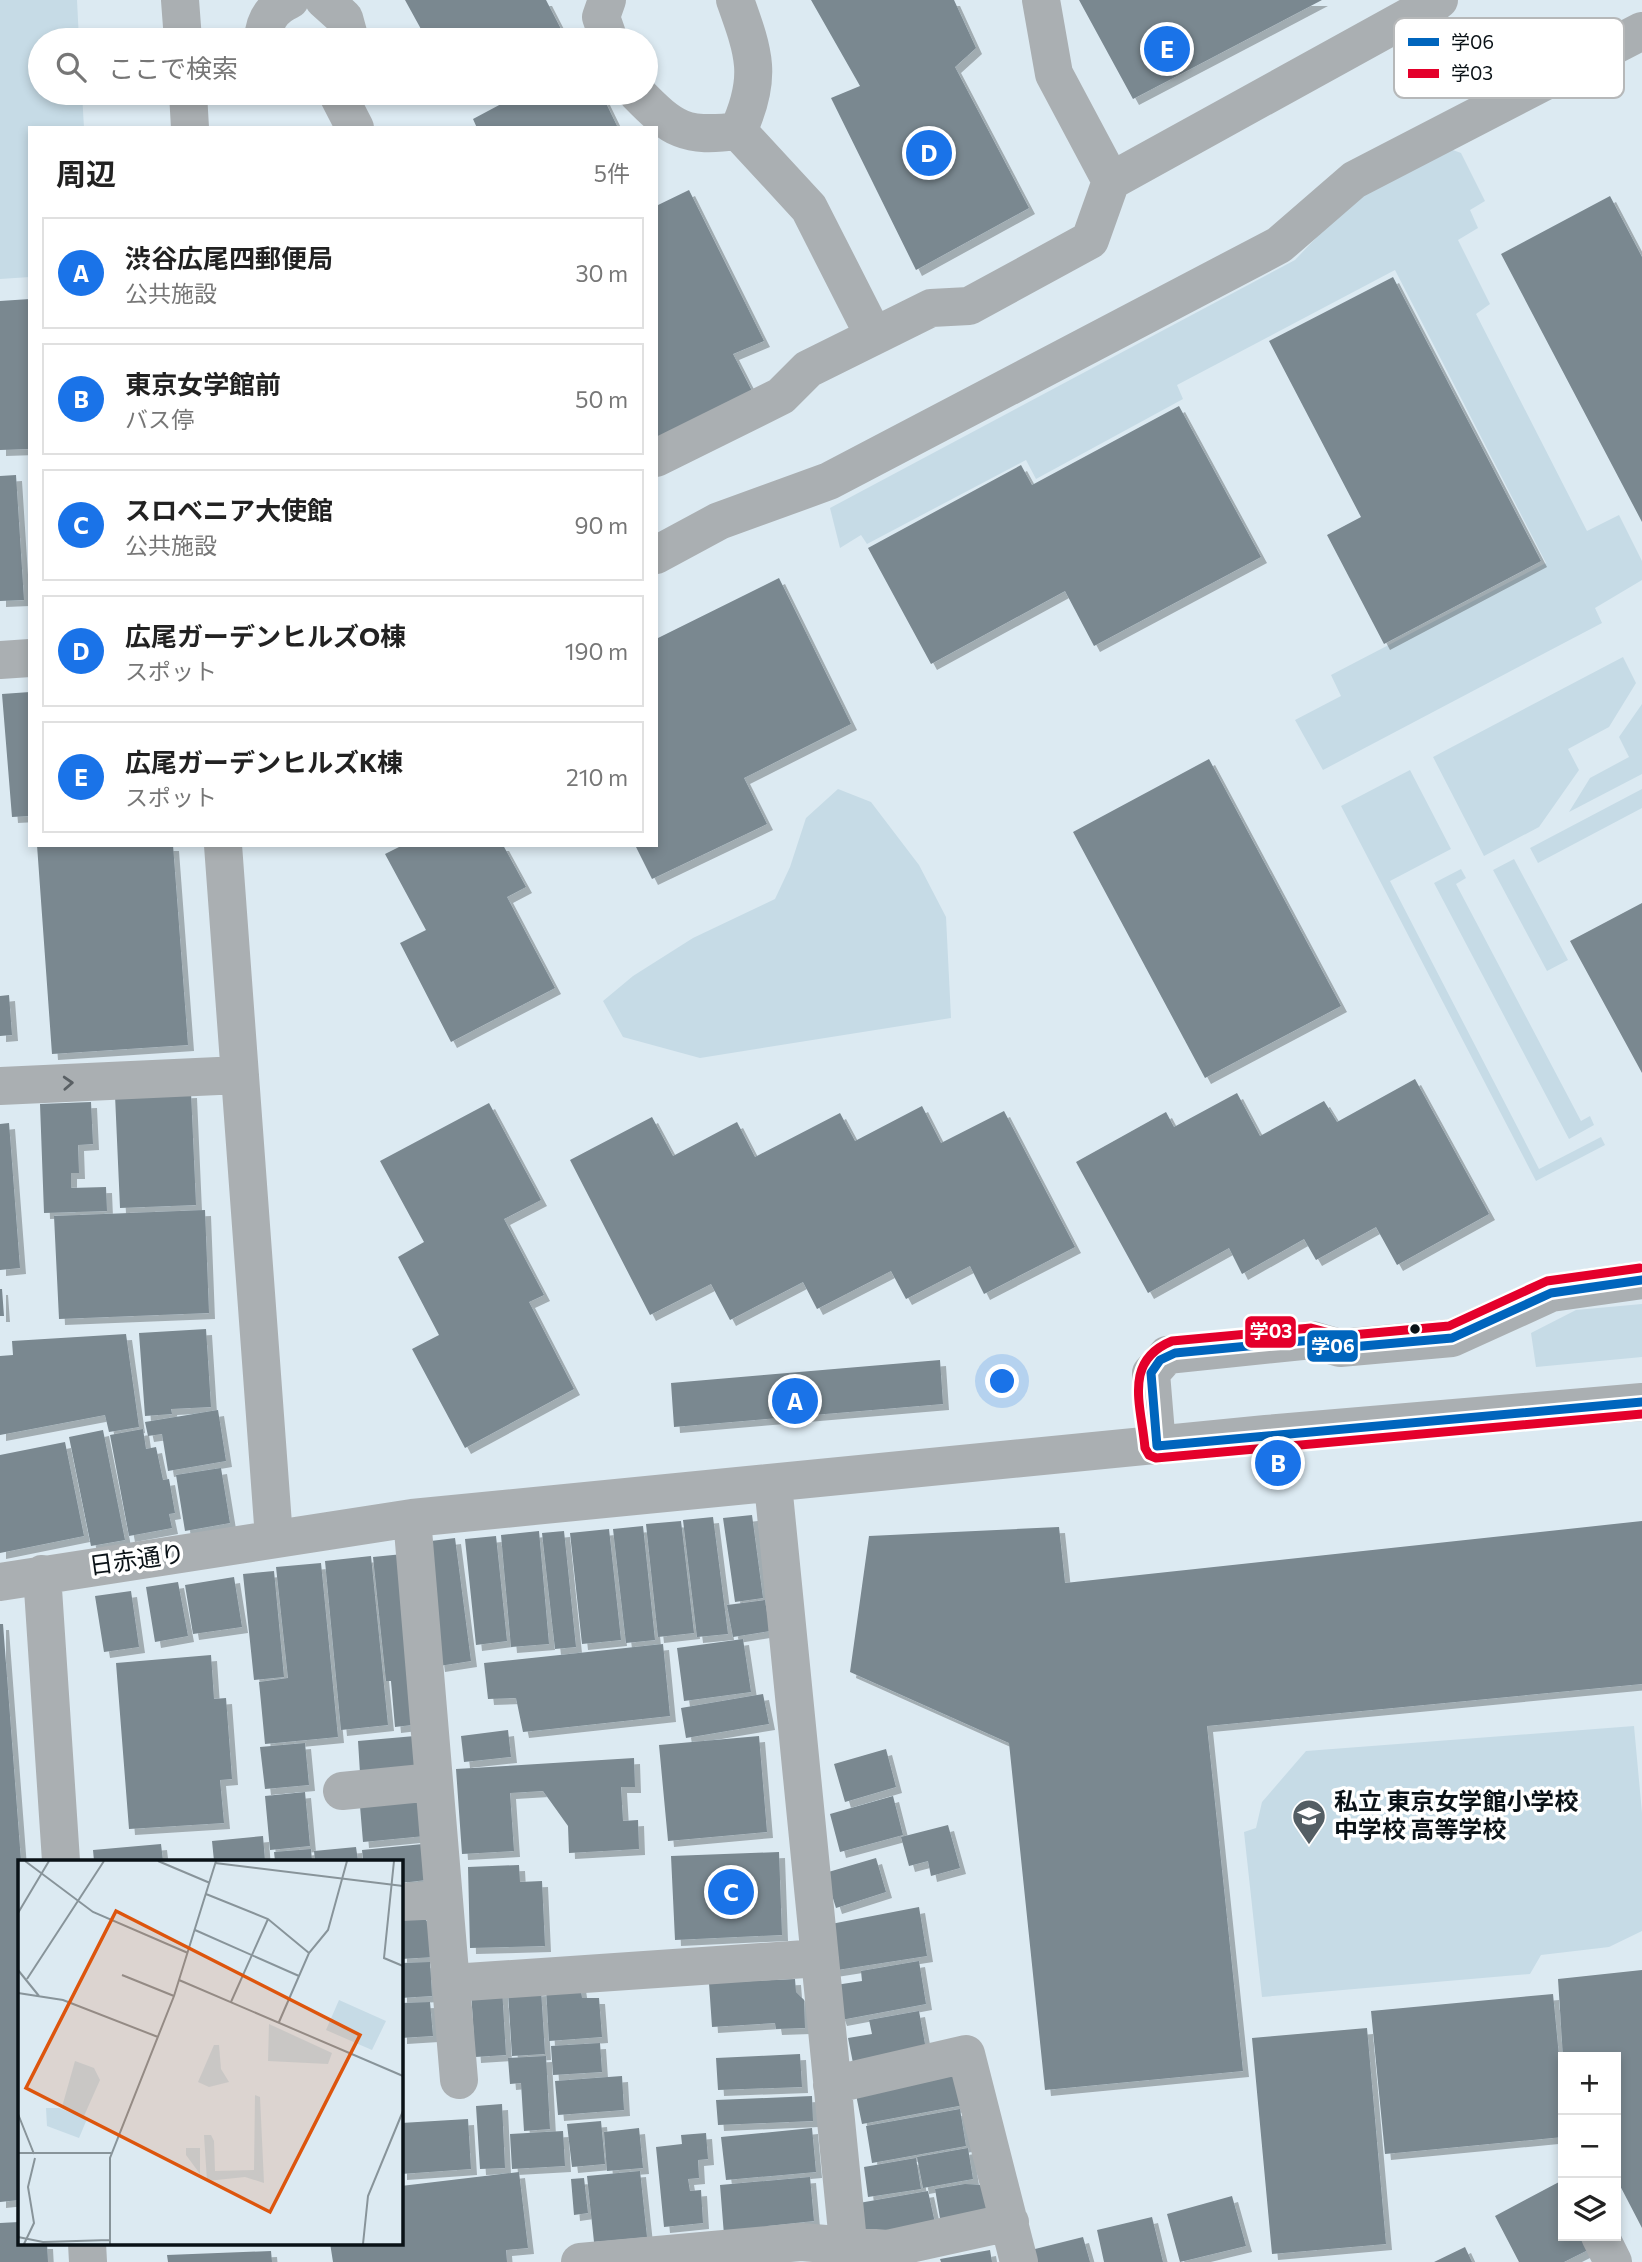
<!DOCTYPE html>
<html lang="ja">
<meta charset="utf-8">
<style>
:root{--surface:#fff;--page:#f6f6f6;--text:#222;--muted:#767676;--line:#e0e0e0;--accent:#1a73e8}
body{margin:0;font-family:Commissioner,"Noto Sans JP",sans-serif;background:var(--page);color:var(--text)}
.controls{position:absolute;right:21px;bottom:21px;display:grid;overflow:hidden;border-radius:0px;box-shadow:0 4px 10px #0003}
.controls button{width:63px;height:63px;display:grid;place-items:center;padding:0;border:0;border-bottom:2px solid var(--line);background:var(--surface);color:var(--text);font:35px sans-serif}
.you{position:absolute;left:1003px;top:1382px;width:24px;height:24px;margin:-18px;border:5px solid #fff;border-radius:50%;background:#1a73e8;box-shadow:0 0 0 10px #1a73e833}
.badge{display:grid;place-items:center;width:46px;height:46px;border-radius:50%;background:var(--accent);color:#fff;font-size:23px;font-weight:700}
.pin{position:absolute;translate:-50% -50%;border:4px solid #fff;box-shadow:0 2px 7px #0006}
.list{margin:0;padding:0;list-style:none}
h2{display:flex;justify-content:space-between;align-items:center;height:91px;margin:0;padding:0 28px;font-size:30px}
h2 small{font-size:23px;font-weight:400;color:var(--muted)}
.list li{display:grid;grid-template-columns:46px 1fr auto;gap:21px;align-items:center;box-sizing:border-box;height:112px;margin:0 14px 14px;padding:0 14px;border:2px solid var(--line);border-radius:0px}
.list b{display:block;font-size:26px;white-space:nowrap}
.list p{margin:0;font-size:23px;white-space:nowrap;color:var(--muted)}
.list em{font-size:23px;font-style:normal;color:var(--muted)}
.icon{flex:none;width:38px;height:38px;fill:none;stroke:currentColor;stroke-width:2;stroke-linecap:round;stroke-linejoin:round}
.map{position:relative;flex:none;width:1642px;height:2262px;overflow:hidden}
.search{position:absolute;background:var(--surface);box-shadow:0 4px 10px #0003;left:28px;top:28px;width:630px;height:77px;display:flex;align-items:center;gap:18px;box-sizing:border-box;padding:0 24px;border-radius:38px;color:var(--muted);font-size:26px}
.panel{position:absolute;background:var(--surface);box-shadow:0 4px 10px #0003;left:28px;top:126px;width:630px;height:721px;border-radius:0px}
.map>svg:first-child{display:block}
</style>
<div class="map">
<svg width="1642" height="2262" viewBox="0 0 1642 2262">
<defs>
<filter id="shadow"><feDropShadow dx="6" dy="6" stdDeviation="0" flood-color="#0004"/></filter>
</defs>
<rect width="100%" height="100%" fill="#dceaf2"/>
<path fill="#c6dbe6" d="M 0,0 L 77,0 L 79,40 L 40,40 L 40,93 L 82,93 L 84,128 L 30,128 L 30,277 L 0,279 Z
M 1450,149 L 1461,153 L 1485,201 L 1470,210 L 1478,228 L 1458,240 L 1490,304 L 1476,314 L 1587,531 L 1619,515 L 1642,561 L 1642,580 L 1595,608 L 1602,623 L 1323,770 L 1295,720 L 1341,696 L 1331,675 L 1546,563 L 1395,270 L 1177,385 L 1183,399 L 1036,479 L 1026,460 L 867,544 L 861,535 L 840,548 L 830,508 L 1295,260 L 1353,199 Z
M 1623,657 L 1636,683 L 1609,727 L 1568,749 L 1579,770 L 1539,827 L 1484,856 L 1433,757 Z
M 1642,704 L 1642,774 L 1569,812 L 1590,778 L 1629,757 L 1619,737 Z
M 1410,770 L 1451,849 L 1390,881 L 1539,1169 L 1601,1137 L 1605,1145 L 1536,1181 L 1341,806 Z
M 838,789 L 871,802 L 919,865 L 946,917 L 951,1018 L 700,1058 L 623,1037 L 603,1001 L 633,976 L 693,938 L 775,899 L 790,867 L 806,818 Z
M 1642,789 L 1642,808 L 1538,863 L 1530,848 Z
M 1514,859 L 1568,960 L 1547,971 L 1493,870 Z
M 1461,869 L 1466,878 L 1456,884 L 1581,1121 L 1590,1116 L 1594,1125 L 1569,1139 L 1434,883 Z
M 1642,1304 L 1642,1357 L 1536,1367 L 1531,1333 L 1576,1310 Z
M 1634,1726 L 1642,1813 L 1642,1931 L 1609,1947 L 1541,1955 L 1530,1974 L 1262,1997 L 1244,1832 L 1256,1828 L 1262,1802 L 1306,1751 Z"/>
<path fill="#7a8890" filter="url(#shadow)" d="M 405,0 L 546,0 L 562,31 L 545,40 L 427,40 Z
M 811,0 L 954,0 L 976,48 L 955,67 L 1029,208 L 916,270 L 831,98 L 860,86 Z
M 1079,0 L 1322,0 L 1133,99 Z
M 522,93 L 601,93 L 618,128 L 477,128 L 473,119 Z
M 689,190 L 764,341 L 733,354 L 755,397 L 656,450 L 656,206 Z
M 1610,196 L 1642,257 L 1642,522 L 1501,254 Z
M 1393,277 L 1541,561 L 1384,644 L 1327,535 L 1361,517 L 1269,341 Z
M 30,299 L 30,449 L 0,450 L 0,301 Z
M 1179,406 L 1261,557 L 1094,646 L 1065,591 L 931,664 L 868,548 L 1021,465 L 1032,485 Z
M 16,475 L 24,600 L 0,601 L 0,476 Z
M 779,578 L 851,724 L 744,778 L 767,824 L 652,879 L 635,845 L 656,845 L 656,639 Z
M 30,692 L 30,816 L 12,817 L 2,694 Z
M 1209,759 L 1341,1006 L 1205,1078 L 1073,832 Z
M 37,845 L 173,845 L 188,1045 L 52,1054 Z
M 403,845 L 503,845 L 526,887 L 507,897 L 555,988 L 451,1042 L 400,943 L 426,930 L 385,854 Z
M 1642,903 L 1642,1073 L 1570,941 Z
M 9,995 L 12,1035 L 0,1036 L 0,996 Z
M 1415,1079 L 1489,1214 L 1397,1265 L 1376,1227 L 1316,1260 L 1304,1239 L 1242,1274 L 1229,1248 L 1148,1293 L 1076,1162 L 1166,1112 L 1174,1127 L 1237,1093 L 1260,1136 L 1324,1101 L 1337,1122 Z
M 191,1092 L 196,1205 L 120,1208 L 115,1095 Z
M 91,1102 L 93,1144 L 78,1145 L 79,1173 L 71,1173 L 71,1188 L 106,1187 L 107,1211 L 44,1213 L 40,1104 Z
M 489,1103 L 541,1200 L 504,1219 L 544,1295 L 529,1302 L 574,1389 L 465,1448 L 412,1349 L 439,1335 L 398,1257 L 424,1242 L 380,1161 Z
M 922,1106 L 941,1143 L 1004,1111 L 1075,1247 L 984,1294 L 970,1266 L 906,1299 L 891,1271 L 817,1309 L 803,1282 L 730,1320 L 711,1284 L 650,1315 L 570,1160 L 652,1117 L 673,1156 L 737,1122 L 755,1157 L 840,1113 L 855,1141 Z
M 9,1123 L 20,1268 L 0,1270 L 0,1124 Z
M 205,1210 L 209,1313 L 59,1319 L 54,1216 Z
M 0,1289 L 2,1289 L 4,1316 L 0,1316 Z
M 206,1329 L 211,1407 L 171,1409 L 172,1414 L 145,1416 L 139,1333 Z
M 126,1334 L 139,1427 L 109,1432 L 105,1415 L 0,1435 L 0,1356 L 13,1355 L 12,1341 Z
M 940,1360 L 943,1404 L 674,1427 L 671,1383 Z
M 218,1410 L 226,1461 L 168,1471 L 162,1434 L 148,1436 L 145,1422 Z
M 143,1429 L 146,1449 L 156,1447 L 163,1480 L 169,1479 L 175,1513 L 169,1514 L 172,1528 L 129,1536 L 110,1435 Z
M 103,1430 L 125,1540 L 91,1546 L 69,1437 Z
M 65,1442 L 84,1536 L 0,1553 L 0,1455 Z
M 221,1468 L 230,1523 L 185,1531 L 176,1475 Z
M 752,1515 L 763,1598 L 735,1602 L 723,1518 Z
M 713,1517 L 728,1634 L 697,1637 L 683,1520 Z
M 681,1521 L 694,1633 L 658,1637 L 646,1524 Z
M 1642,1521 L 1642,1684 L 1207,1726 L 1243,2071 L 1045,2090 L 1009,1743 L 850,1672 L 869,1536 L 1059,1527 L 1065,1583 Z
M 643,1526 L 655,1640 L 626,1643 L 613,1529 Z
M 609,1529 L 621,1640 L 582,1644 L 570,1533 Z
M 539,1531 L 549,1644 L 511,1647 L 501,1535 Z
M 564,1531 L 576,1647 L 555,1649 L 542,1533 Z
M 496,1536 L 507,1641 L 476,1645 L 465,1539 Z
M 455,1538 L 471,1661 L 439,1666 L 423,1542 Z
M 403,1554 L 420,1724 L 395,1727 L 391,1681 L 386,1681 L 373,1557 Z
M 371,1556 L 388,1725 L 341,1730 L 325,1561 Z
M 321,1563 L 338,1737 L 265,1744 L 259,1682 L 288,1678 L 276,1567 Z
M 274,1571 L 284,1677 L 254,1680 L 243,1574 Z
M 234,1577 L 242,1627 L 193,1634 L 185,1585 Z
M 178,1582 L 188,1636 L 155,1642 L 146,1587 Z
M 131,1591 L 139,1647 L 104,1652 L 95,1596 Z
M 765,1600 L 770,1631 L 733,1637 L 727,1605 Z
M 0,1624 L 3,1624 L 21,1861 L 19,2200 L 0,2202 Z
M 743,1639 L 751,1692 L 684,1701 L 677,1648 Z
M 663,1644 L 670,1716 L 523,1732 L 516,1698 L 488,1699 L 484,1663 Z
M 211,1655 L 214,1699 L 226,1698 L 232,1779 L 220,1780 L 224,1823 L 129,1829 L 116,1663 Z
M 763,1694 L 769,1724 L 686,1738 L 681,1708 Z
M 508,1730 L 511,1757 L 464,1762 L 461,1736 Z
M 415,1736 L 418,1767 L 360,1773 L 358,1741 Z
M 759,1736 L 767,1832 L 668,1841 L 659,1745 Z
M 305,1743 L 309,1785 L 265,1789 L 260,1747 Z
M 886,1749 L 896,1787 L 845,1802 L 834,1764 Z
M 634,1758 L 635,1787 L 621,1787 L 623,1821 L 638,1820 L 639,1849 L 569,1853 L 568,1826 L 543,1791 L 510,1793 L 514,1851 L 462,1854 L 456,1769 Z
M 305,1792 L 310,1846 L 270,1850 L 265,1796 Z
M 893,1796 L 903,1835 L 840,1852 L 830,1814 Z
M 422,1800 L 425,1836 L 363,1842 L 360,1806 Z
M 948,1825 L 960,1868 L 931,1876 L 928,1861 L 909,1866 L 901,1837 Z
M 263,1836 L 265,1861 L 214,1861 L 212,1841 Z
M 161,1844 L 163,1861 L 94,1861 L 93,1850 Z
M 423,1844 L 426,1880 L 401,1883 L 401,1861 L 363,1861 L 362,1850 Z
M 356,1847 L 358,1861 L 315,1861 L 314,1851 Z
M 311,1849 L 312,1861 L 275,1861 L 274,1852 Z
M 779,1852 L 782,1935 L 675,1940 L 671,1856 Z
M 876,1858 L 886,1892 L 836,1908 L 825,1873 Z
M 519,1865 L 520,1882 L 542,1881 L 545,1946 L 470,1948 L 468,1867 Z
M 919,1907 L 927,1956 L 831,1971 L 831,1924 Z
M 420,1914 L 434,1929 L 435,1957 L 401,1959 L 401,1916 Z
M 919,1961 L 926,2004 L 841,2020 L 829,1986 L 862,1981 L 861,1971 Z
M 430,1962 L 432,1996 L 401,1998 L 401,1963 Z
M 1642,1970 L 1642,2228 L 1616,2178 L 1616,2057 L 1563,2057 L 1558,1979 Z
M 795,1979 L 796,1992 L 804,2000 L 805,2028 L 776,2029 L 775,2023 L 712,2027 L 709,1983 Z
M 580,1985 L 582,1998 L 599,1998 L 602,2037 L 549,2041 L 546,1987 Z
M 502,1988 L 506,2055 L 475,2057 L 471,1990 Z
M 541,1990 L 545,2054 L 512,2056 L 508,1992 Z
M 1553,1994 L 1563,2098 L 1563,2137 L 1385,2154 L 1371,2011 Z
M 430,2002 L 433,2036 L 401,2038 L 401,2003 Z
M 919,2011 L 927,2055 L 854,2068 L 848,2038 L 872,2034 L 869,2020 Z
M 1367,2028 L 1386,2244 L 1272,2254 L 1252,2038 Z
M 600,2043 L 602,2072 L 553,2075 L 551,2046 Z
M 800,2054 L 802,2087 L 718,2090 L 716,2058 Z
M 546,2056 L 550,2129 L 524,2131 L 521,2083 L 510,2084 L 508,2058 Z
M 957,2070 L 964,2105 L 862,2124 L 855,2090 Z
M 622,2076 L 624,2110 L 558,2115 L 555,2081 Z
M 812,2096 L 813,2121 L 718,2125 L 716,2100 Z
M 502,2104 L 505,2168 L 480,2169 L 476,2106 Z
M 960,2109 L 966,2146 L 872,2163 L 866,2126 Z
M 468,2119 L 471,2169 L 401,2174 L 401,2123 Z
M 601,2121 L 605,2164 L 572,2167 L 567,2124 Z
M 639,2128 L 643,2168 L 607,2171 L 604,2132 Z
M 812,2128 L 816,2172 L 726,2180 L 721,2137 Z
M 563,2131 L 565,2166 L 512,2169 L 510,2134 Z
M 706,2133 L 708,2159 L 698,2160 L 699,2178 L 688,2179 L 690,2191 L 701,2190 L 703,2223 L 664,2227 L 656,2147 L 682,2144 L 681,2135 Z
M 968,2148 L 973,2179 L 923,2188 L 917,2157 Z
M 916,2158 L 921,2189 L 868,2197 L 864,2167 Z
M 640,2171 L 647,2237 L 594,2242 L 587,2176 Z
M 519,2172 L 528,2248 L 506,2250 L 507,2262 L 333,2262 L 330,2243 L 401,2243 L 401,2186 Z
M 810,2177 L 814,2221 L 767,2226 L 768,2230 L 724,2235 L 720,2185 Z
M 584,2178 L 588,2213 L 574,2215 L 571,2179 Z
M 1559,2182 L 1563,2191 L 1563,2236 L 1586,2236 L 1592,2248 L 1564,2262 L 1519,2262 L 1495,2216 Z
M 965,2184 L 982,2185 L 989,2208 L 941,2224 L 935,2189 Z
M 928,2191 L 935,2223 L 865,2235 L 859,2203 Z
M 1232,2196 L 1246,2246 L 1180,2262 L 1167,2214 Z
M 1152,2217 L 1163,2262 L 1104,2262 L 1097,2230 Z
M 19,2222 L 19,2243 L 47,2243 L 48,2262 L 0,2262 L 0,2223 Z
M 1083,2237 L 1090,2262 L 1034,2262 L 1031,2250 Z
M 1465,2247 L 1472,2262 L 1434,2262 Z
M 990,2250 L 992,2262 L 941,2262 L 940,2259 Z
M 271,2251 L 272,2262 L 168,2262 L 167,2255 Z"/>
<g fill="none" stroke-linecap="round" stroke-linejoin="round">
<path stroke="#aaafb2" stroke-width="38" d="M 180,0 L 183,40
M 324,0 L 344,18 L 350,40
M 607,0 L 601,17 L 609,40
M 1041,0 L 1054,74 L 1111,181 L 1439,0
M 263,40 C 264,21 272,8 290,0
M 188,93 L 190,128
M 337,93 L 355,128
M 637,93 C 673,130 685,138 738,131 C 763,77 754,53 735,0
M 738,131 L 809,208 L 874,336
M 656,458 L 781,396 L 808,369 L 931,308 L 969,306 L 1090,240 L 1111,181
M 656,555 L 719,521 L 829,481 L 1279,245 L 1354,180 L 1642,31
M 0,660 L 30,658
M 223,845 L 274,1538
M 0,1086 L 240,1075
M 1157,1446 L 1151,1373 L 1167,1355 L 1312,1340 L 1340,1348 L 1452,1338 L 1551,1293 L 1642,1280
M 773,1484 L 850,2262
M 412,1518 L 459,2080
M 42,1574 L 61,1861
M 0,1582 L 412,1518 L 1266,1434 L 1642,1402
M 342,1791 L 433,1782
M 401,1902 L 444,1900
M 452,1983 L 820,1958
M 832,2085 L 966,2054 L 1019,2262
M 1600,2236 L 1613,2262
M 87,2243 L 88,2262
M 580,2262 L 801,2242 L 887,2249 L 1010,2222"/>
<g stroke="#fff" stroke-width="14">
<path id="bus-1" d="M 1642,1280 L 1551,1293 L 1452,1338 L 1340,1348 L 1312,1340 L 1175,1353 L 1160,1360 L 1151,1373 L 1157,1446 L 1642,1402"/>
</g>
<g stroke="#fff" stroke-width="14">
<path id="bus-2" d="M 1640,1268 L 1547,1281 L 1449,1326 L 1341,1336 L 1311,1328 L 1172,1341 C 1123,1361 1141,1404 1145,1448 L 1149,1455 L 1156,1458 L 1642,1414"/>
</g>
<use href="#bus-1" stroke="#0065bd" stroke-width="9"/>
<use href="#bus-2" stroke="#e4002b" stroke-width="9"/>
</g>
<defs><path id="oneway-chevron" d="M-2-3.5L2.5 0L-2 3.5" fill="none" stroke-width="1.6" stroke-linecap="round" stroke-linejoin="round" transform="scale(1.75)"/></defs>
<use stroke="#5a6064" href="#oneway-chevron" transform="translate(68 1083) rotate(-3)"/>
<defs>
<g id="school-pin" transform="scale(1.75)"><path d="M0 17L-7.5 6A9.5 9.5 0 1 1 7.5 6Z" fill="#545e64" stroke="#fff"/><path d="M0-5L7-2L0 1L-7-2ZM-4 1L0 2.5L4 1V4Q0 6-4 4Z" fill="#fff"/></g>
</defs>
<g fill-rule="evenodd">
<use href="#school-pin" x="1309" y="1816"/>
</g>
<circle fill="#0a1217" stroke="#fff" stroke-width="2.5" cx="1415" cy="1329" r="6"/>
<g text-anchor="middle" stroke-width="7" stroke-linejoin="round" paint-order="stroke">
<g font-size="24" fill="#0a1217" stroke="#fff">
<text transform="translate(137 1560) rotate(-8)" y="8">日赤通り</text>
</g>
<g font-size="24" font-weight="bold" fill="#0a1217" stroke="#fff" text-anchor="start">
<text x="1334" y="1810">私立 東京女学館小学校<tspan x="1334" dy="28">中学校 高等学校</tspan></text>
</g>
</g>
<g transform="translate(18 1860)">
<rect width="385" height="385" fill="#dceaf2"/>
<path d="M 321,140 L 368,161 L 354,190 L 308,170 ZM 251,164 L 314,193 L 310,204 L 250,201 ZM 196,185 L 201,185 L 203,209 L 211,222 L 191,227 L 180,222 ZM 57,201 L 76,208 L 82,220 L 66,256 L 44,247 ZM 237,235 L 242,237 L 246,323 L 227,317 L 189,321 L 186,275 L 193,275 L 196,281 L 197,311 L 236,310 ZM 28,248 L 41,248 L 69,259 L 61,278 L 29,266 ZM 168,288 L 182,288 L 182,314 L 168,295 Z" fill="#c6dbe6"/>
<path fill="none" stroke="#88949a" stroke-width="2" d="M 7,1 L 75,52 L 170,93M 140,1 L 192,23M 376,1 L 366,98 L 385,106M 197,3 L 385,26M 188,34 L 250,59 L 291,93M 0,53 L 31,1M 177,70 L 281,116M 0,110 L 21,136M 104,115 L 156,136M 9,119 L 86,1M 161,120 L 385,216M 0,133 L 45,140 L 140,177M 213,142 L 250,59M 261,162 L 291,93 L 310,70 L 329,1M 0,254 L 16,294M 0,293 L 93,293M 0,377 L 25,382 L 92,380M 6,384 L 16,363 L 10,327 L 17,298M 92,384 L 92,298 L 156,136 L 198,1M 345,384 L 350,336 L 385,251"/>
<path fill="#dd550d" fill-opacity="0.15" stroke="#dd550d" stroke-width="3.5" d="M 98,51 L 342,175 L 252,352 L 8,228 Z"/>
<rect width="385" height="385" fill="none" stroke="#0a1217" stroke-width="3.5"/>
</g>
<rect x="1394" y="18" width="230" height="80" rx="10" fill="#fff" stroke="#b6b8b9" stroke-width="2"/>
<rect x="1408" y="38" width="31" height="8" fill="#0065bd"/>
<rect x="1408" y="69" width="31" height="9" fill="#e4002b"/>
<g font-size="19" fill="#0a1217">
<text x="1451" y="49">学06</text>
<text x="1451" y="80">学03</text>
</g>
<g stroke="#fff" stroke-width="2.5">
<rect x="1244" y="1315" width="53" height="34" rx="7" fill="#e4002b"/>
<rect x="1306" y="1329" width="53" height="34" rx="7" fill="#0065bd"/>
</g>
<g font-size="19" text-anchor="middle" font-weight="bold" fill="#fff">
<text x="1271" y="1338">学03</text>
<text x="1333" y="1353">学06</text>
</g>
</svg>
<div class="controls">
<button>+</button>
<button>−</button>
<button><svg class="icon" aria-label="layers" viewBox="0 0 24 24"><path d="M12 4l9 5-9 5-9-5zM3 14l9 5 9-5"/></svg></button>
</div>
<div class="you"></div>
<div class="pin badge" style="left:795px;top:1401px">A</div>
<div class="pin badge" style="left:1278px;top:1463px">B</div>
<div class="pin badge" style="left:731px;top:1892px">C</div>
<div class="pin badge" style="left:929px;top:153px">D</div>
<div class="pin badge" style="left:1167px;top:49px">E</div>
<div class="search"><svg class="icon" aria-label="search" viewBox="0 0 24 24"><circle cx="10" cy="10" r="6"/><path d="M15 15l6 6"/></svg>ここで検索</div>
<section class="panel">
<h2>周辺<small>5件</small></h2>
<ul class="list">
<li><span class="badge">A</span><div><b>渋谷広尾四郵便局</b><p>公共施設</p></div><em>30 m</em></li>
<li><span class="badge">B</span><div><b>東京女学館前</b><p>バス停</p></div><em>50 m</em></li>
<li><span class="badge">C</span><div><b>スロベニア大使館</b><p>公共施設</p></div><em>90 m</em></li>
<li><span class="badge">D</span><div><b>広尾ガーデンヒルズO棟</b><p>スポット</p></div><em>190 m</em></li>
<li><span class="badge">E</span><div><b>広尾ガーデンヒルズK棟</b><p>スポット</p></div><em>210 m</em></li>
</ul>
</section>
</div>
